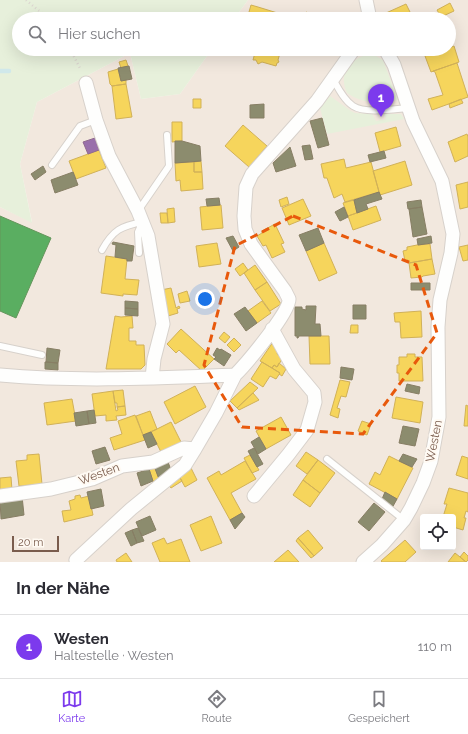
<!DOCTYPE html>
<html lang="de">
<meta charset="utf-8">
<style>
:root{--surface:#fff;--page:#f2f2f3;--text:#2b2b33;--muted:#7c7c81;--line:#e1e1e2;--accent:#7c3aed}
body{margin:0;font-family:Raleway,sans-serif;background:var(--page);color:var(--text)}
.controls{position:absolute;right:12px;bottom:12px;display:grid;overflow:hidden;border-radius:4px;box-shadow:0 4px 16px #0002}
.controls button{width:36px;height:36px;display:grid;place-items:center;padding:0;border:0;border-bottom:1px solid var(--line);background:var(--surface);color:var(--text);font:20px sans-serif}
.scale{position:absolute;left:12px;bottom:10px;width:47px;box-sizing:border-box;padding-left:4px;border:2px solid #7a5c4d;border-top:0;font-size:11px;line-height:14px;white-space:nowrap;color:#7a5c4d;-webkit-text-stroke:3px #fffaf3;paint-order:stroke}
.you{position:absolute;left:205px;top:299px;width:14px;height:14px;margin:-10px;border:3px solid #fff;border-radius:50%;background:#1a73e8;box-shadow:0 0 0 6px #1a73e833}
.badge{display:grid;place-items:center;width:26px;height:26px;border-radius:50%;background:var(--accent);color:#fff;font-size:13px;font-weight:700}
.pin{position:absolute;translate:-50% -33px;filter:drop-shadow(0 1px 2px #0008)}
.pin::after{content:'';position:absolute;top:21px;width:14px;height:12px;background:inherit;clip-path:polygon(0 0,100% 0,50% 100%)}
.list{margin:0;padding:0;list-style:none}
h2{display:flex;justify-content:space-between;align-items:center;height:52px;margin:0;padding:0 16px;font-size:17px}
h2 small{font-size:13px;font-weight:400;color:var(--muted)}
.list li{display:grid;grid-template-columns:26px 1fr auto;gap:12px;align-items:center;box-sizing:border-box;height:64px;padding:0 16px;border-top:1px solid var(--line)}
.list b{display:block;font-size:15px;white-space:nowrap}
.list p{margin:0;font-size:13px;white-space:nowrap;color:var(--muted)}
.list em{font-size:13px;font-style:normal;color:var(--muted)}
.icon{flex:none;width:22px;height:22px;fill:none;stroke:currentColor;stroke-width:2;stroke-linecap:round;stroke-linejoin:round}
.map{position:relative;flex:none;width:468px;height:562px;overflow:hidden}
.search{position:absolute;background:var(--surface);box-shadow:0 4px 16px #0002;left:12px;right:12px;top:12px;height:44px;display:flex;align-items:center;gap:10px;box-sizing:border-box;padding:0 14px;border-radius:22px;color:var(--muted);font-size:15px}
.sheet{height:116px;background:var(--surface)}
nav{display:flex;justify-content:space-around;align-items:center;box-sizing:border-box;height:56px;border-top:1px solid var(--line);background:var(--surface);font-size:11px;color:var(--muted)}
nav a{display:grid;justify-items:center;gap:2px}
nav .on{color:var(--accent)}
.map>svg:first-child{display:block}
</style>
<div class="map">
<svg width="468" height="562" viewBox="0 0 468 562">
<rect width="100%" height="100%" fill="#f9f5f0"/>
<path fill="#f2e8de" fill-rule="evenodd" d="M 248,0 L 468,0 L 468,562 L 0,562 L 0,207 L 32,222 L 20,164 L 37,102 L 130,53 L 141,99 L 180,94 L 212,49 L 449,49 L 449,19 L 234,19 ZM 423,517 L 453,517 L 453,547 L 423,547 Z"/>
<path fill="#e7f0db" d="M 0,0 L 248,0 L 234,19 L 19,19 L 19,49 L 212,49 L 180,94 L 141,99 L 130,53 L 37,102 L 20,164 L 32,223 L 0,207 Z
M 368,54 L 374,55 L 383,60 L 398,100 C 378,102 364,105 347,93 C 338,73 349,60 368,54 Z
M 330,96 L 351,111 L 355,113 L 372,114 L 376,121 L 386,119 L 384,114 L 401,114 L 404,119 L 327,134 L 320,108 Z"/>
<path fill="#f6d55c" stroke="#d1b158" d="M 450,3 L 454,11 L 441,17 L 437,10 Z
M 406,4 L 413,18 L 410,19 L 389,19 L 386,13 Z
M 251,5 L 258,7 L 297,19 L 247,19 Z
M 306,12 L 318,17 L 317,19 L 303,19 Z
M 454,46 L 459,62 L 431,72 L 425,56 L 445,49 L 449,49 L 449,48 Z
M 256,49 L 281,49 L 283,52 L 280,53 L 278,60 L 279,62 L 277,63 L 276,66 L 262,62 L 258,64 L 256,60 L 253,60 Z
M 309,49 L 328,49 L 326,55 Z
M 126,60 L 128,66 L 121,68 L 119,62 Z
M 457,63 L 468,97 L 432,110 L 428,99 L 443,95 L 435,72 L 433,71 Z
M 118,69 L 121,81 L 126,80 L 126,84 L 112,86 L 110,84 L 108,72 Z
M 126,84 L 132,117 L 116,119 L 112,86 Z
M 193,99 L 201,99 L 201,108 L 193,108 Z
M 461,99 L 463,103 L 450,108 L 449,104 Z
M 172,122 L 182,122 L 182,141 L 172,142 Z
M 243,125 L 267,146 L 249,167 L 225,146 Z
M 396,127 L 401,146 L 380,152 L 375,133 Z
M 467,134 L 468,137 L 468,156 L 455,162 L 448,142 Z
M 99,150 L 106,168 L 76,179 L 69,161 Z
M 344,159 L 346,168 L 371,162 L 379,192 L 345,202 L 342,194 L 334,198 L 327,178 L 324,178 L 321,164 Z
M 201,161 L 202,172 L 194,172 L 194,162 Z
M 405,161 L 412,185 L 380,195 L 373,171 Z
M 194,162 L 194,172 L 202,172 L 203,189 L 181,191 L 180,180 L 176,181 L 175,163 Z
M 468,182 L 468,207 L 460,209 L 456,185 Z
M 287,197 L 289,204 L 281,207 L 279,200 Z
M 303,199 L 311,216 L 289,225 L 282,208 Z
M 354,200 L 357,213 L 348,216 L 343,203 Z
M 221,205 L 223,228 L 202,230 L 200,207 Z
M 376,206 L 381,220 L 353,230 L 348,216 Z
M 174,208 L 175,222 L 168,223 L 167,209 Z
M 160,213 L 167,213 L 168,223 L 161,223 Z
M 275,224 L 284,243 L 281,244 L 285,252 L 272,258 L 266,245 L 263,246 L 257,236 L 262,233 L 262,231 Z
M 217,243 L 221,264 L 199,267 L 196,246 Z
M 324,243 L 337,273 L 319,281 L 306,251 Z
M 430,244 L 432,259 L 409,263 L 408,260 L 405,261 L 403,251 L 407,250 L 407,247 L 417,245 Z
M 468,245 L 468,260 L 463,261 L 459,247 Z
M 106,256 L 127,259 L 125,279 L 139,280 L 137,295 L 123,294 L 123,296 L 101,293 Z
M 432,259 L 435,274 L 423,276 L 422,277 L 411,278 L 409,263 Z
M 243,263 L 248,270 L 240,276 L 235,269 Z
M 255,265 L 267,282 L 255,290 L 244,273 Z
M 267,282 L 281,304 L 270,311 L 255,290 Z
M 171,288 L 176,308 L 179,306 L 180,308 L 177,309 L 178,313 L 168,316 L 161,290 Z
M 187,291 L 190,301 L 180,303 L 178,294 Z
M 262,301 L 271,313 L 257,323 L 248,311 Z
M 421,311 L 422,337 L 401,338 L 400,322 L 395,322 L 394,313 Z
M 115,316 L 121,317 L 132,316 L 133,328 L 129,328 L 129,341 L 136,341 L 136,345 L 144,345 L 145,365 L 141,369 L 106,369 Z
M 351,325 L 358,325 L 358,333 L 350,333 Z
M 181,329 L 214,359 L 202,371 L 179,350 L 176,353 L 167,344 Z
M 224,332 L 230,337 L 225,343 L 219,338 Z
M 309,336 L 329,336 L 330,364 L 310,364 Z
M 234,338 L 241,345 L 234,352 L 227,345 Z
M 273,342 L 279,350 L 277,354 L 283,358 L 277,367 L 274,365 L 272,368 L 260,361 Z
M 407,354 L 415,354 L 415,357 L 422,357 L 423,381 L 399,381 L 399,373 L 397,373 L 397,365 L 399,365 L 399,357 L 407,357 Z
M 262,362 L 280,373 L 276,379 L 270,376 L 263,387 L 251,379 Z
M 279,363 L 286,369 L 282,376 L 279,374 L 280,373 L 272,368 L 274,365 L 277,367 Z
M 340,380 L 350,382 L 346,397 L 341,396 L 337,408 L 340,409 L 338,418 L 330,415 Z
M 250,382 L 258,388 L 237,408 L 230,401 Z
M 195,386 L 206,407 L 175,424 L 164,402 Z
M 123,390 L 125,406 L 117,407 L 117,403 L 115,403 L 113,391 Z
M 113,391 L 116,411 L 118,410 L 117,407 L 125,406 L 126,415 L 116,416 L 117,420 L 106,421 L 106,415 L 95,416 L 92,394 Z
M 253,393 L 259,400 L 239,410 L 237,408 Z
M 396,397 L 423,402 L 420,423 L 392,418 Z
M 72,399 L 76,421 L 47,425 L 44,403 Z
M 466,405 L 468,406 L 468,426 L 464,426 Z
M 150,411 L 157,429 L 143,435 L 136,416 Z
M 135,415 L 145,440 L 114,450 L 110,438 L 122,434 L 118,421 Z
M 281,417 L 291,435 L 266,449 L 256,431 Z
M 362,421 L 371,424 L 367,435 L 358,431 Z
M 171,422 L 182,444 L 162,454 L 151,432 Z
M 306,452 L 318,460 L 307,474 L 296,466 Z
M 39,454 L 42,484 L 19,486 L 16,461 L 27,460 L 27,455 Z
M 250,455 L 259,470 L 252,473 L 244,458 Z
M 389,456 L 413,468 L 397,499 L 369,484 L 375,472 L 380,475 Z
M 462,456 L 468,458 L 468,479 L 456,475 Z
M 318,460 L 335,473 L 320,493 L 303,480 Z
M 245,461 L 256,479 L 231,493 L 242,513 L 230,520 L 207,478 L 219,471 L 221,475 Z
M 155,467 L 159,479 L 153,482 L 149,469 Z
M 191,468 L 197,480 L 185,487 L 179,476 Z
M 179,476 L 182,481 L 171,488 L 168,484 Z
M 11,477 L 12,490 L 0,492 L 0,478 Z
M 303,480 L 320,493 L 310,507 L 293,495 Z
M 449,488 L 468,493 L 468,512 L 466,511 L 464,518 L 466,518 L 463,530 L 453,527 L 453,517 L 443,517 L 447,504 L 444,504 Z
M 80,495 L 81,498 L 89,496 L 93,515 L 64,522 L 62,511 L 71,510 L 69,501 L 75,499 L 75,496 Z
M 211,516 L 222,543 L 201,551 L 190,525 Z
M 308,530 L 323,548 L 314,556 L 298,538 Z
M 164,538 L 167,544 L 181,539 L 190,562 L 160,562 L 152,543 Z
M 298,538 L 314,556 L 311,558 L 296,541 Z
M 405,540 L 416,552 L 405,562 L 382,562 L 381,561 Z
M 288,550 L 299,562 L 274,562 Z
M 464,552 L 468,556 L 468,560 L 466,562 L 460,557 Z
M 126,553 L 132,562 L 117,562 L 116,560 Z
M 455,553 L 460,557 L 466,562 L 448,562 Z"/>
<path fill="#9970ab" stroke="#906a8f" d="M 95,138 L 99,150 L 88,154 L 83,142 Z"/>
<path fill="#5aae61" stroke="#64955b" d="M 0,216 L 51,238 L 16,318 L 0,311 Z"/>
<path fill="#8c8c6e" stroke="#877e64" d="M 129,66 L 132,79 L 121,81 L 118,68 Z
M 264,104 L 264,118 L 250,118 L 250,105 Z
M 322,118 L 329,145 L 318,148 L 310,121 Z
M 175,141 L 182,141 L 200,146 L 201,161 L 175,163 Z
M 310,145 L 313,159 L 305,160 L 302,146 Z
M 290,147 L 296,166 L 276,172 L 273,163 Z
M 384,151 L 386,158 L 370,162 L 368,155 Z
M 43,166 L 46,172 L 35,180 L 31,174 Z
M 73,172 L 78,185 L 55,193 L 51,180 Z
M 379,192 L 382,199 L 366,204 L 368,209 L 357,213 L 354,200 Z
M 219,198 L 220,205 L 207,206 L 206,199 Z
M 421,200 L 422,207 L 408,209 L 407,202 Z
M 344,207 L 348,217 L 340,221 L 335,212 Z
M 422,207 L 427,234 L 413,237 L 409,209 Z
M 318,228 L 324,243 L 306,251 L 299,235 Z
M 233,236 L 239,247 L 233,251 L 226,238 Z
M 431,236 L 432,243 L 418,245 L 417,239 Z
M 113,242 L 134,246 L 132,261 L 127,261 L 127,259 L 115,257 L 116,245 L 112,244 Z
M 411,283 L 430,283 L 430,290 L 411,290 Z
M 125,301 L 138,302 L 138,309 L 125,308 Z
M 353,305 L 366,305 L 366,319 L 353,319 Z
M 306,306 L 316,306 L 315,324 L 320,324 L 321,336 L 299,336 L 298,338 L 297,338 L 297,336 L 295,336 L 295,307 L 302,307 L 302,309 L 306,310 Z
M 245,307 L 257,323 L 246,331 L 234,314 Z
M 125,308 L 138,309 L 138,316 L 125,315 Z
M 47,348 L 60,350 L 58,363 L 46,362 Z
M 217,348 L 220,350 L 221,349 L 231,355 L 224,366 L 214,359 L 216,357 L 213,355 Z
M 45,362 L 58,363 L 58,370 L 45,369 Z
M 341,367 L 354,369 L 352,380 L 340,378 Z
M 407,384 L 420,387 L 419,394 L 405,391 Z
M 94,410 L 96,423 L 89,424 L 87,411 Z
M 87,411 L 89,424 L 76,426 L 74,413 Z
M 403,426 L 419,429 L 415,446 L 399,443 Z
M 151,432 L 157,444 L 148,448 L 143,435 Z
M 259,437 L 266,449 L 258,454 L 251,442 Z
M 105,447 L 110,460 L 96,464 L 92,451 Z
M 254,448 L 263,464 L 257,467 L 248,451 Z
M 403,454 L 417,459 L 412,467 L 399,461 Z
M 168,462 L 171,470 L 159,479 L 154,466 Z
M 149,469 L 153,481 L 141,486 L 137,473 Z
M 101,489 L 104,506 L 91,509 L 87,492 Z
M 385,492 L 397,499 L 392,508 L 382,499 Z
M 22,496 L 24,515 L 1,519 L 0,500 Z
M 374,503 L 385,512 L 369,531 L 358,522 Z
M 242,513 L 245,517 L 235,529 L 230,520 Z
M 150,516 L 156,530 L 142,536 L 136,522 Z
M 138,528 L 144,541 L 137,543 L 132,530 Z
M 132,530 L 137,543 L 131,546 L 125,533 Z"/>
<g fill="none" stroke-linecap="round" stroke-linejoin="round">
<path stroke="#d0e8ea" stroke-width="4.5" d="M 0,71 L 9,71"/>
<g stroke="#d7d1cb" stroke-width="8">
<path id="lane" d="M 333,79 C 338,88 344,100 353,106 C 365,114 395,109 409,108
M 52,165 L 80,126 L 96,120
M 138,211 L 169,166 L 167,135
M 102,250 C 113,230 121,226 143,222
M 139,253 L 138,232 L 142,223
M 0,346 L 42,355
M 327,459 L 404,520"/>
</g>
<g stroke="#d7d1cb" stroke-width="15">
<path id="street" d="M 366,0 L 370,19
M 86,83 L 96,120 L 109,156 L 138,211 L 148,236 L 163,324 L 154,359 L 152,378
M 0,375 C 78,382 157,378 235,375 C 246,364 290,312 289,299 C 288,297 286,293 285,291 L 251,244 L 245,229 L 244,216 L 246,187 L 252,174 L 317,101 L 354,49
M 0,496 L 51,489 L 92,479 L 122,466 L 153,462 L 184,448 L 195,449 L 216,413 L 235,375
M 254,496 L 288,455 L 307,430 L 315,402 L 314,393 L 294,369 L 272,329
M 77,562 L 76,560 L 131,509 L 185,465 L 195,449
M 363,562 L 382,545 L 404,520 L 411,508 L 423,483 L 431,461 L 439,417 L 438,327 L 440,300 L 451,253 L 453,234 L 442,181 L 413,121 L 394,65 L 385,49"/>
</g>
<path stroke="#dcd5d0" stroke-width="2.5" stroke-dasharray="1 3" stroke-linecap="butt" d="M 26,0 L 49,19
M 70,49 L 81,70"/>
<use href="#lane" stroke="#fefefd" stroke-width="6"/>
<use href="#street" stroke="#fefefd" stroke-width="13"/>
</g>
<path fill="none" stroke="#e8590c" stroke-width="3" stroke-dasharray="8 5" stroke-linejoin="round" d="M 293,216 L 416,265 L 437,333 L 363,434 L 242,427 L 204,365 L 235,246 Z"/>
<g text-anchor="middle" stroke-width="4" stroke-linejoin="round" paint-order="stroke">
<g font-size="12" fill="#7a5c4d" stroke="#fffaf3">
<text transform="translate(434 441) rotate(-79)" y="4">Westen</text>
<text transform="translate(99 474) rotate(-20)" y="4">Westen</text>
</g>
</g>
</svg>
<div class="controls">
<button><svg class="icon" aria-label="locate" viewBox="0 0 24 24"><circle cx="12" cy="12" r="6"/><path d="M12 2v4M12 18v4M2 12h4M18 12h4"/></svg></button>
</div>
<div class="scale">20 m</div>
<div class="you"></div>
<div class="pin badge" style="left:381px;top:117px">1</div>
<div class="search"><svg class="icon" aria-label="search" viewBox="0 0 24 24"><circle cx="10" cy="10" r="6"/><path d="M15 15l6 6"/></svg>Hier suchen</div>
</div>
<section class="sheet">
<h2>In der Nähe<small></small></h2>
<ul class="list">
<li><span class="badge">1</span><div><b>Westen</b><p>Haltestelle · Westen</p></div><em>110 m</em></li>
</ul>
</section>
<nav>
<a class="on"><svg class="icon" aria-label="map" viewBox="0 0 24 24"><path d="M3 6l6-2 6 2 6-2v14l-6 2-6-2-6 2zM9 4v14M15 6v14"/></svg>Karte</a>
<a><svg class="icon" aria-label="directions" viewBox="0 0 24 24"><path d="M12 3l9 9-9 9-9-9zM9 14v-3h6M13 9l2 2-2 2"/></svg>Route</a>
<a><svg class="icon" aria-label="saved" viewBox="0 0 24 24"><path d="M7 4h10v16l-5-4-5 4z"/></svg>Gespeichert</a>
</nav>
